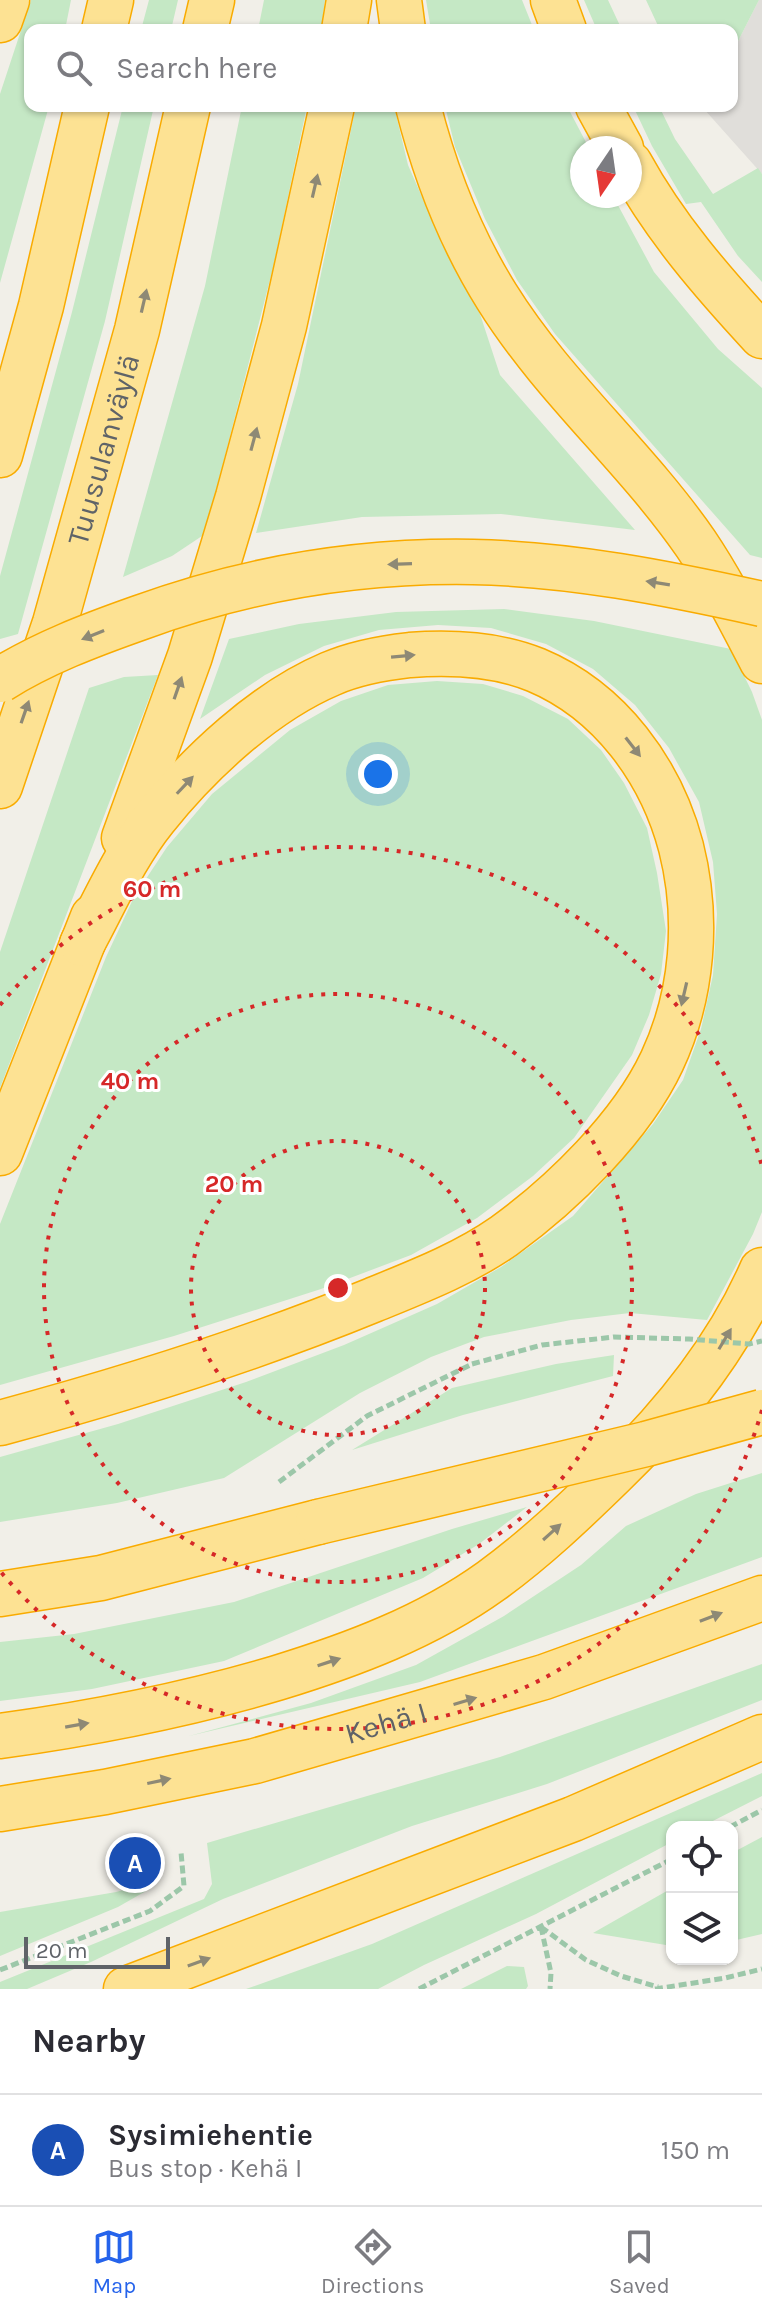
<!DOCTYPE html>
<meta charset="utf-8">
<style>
:root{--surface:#fff;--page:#f7f7f7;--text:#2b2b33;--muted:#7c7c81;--line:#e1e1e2;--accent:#2563eb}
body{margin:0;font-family:Karla,sans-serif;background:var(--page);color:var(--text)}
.controls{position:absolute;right:24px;bottom:24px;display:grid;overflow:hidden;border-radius:16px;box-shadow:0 2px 6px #0004}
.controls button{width:72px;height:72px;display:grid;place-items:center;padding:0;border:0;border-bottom:2px solid var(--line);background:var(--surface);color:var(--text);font:40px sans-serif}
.compass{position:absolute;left:570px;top:136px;width:72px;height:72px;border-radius:50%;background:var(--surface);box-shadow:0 2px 6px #0004;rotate:193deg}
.scale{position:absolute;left:24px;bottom:20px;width:146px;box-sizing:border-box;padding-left:8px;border:4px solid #5f6368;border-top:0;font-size:22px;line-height:28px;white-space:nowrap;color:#5f6368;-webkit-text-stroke:6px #fff;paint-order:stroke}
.you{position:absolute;left:378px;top:774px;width:28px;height:28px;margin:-20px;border:6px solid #fff;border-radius:50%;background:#1a73e8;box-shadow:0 0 0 12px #1a73e833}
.badge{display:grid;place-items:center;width:52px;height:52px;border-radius:50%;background:var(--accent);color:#fff;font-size:26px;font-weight:700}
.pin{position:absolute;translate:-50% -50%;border:4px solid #fff;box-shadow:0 2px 8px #0006}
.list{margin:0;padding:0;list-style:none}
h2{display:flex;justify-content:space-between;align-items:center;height:104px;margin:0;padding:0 32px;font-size:34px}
h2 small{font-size:26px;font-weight:400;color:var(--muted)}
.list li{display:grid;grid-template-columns:52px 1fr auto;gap:24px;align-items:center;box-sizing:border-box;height:112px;padding:0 32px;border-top:2px solid var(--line)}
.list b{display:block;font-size:30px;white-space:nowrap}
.list p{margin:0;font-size:26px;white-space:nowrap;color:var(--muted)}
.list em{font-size:26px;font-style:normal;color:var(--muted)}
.icon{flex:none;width:44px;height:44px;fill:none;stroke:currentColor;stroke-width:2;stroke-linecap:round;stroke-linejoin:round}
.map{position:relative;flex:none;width:762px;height:1989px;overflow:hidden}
.search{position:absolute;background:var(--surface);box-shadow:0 2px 6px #0004;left:24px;right:24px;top:24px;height:88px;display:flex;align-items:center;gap:20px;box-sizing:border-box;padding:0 28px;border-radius:16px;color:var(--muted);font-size:30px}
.sheet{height:216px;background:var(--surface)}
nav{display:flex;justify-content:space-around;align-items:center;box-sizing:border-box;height:112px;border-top:2px solid var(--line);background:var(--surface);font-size:22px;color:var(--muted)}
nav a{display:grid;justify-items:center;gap:4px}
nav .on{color:var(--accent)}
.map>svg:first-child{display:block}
</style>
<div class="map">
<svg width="762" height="1989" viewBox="0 0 762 1989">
<rect width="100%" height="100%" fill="#f1efe8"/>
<path fill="#e0deda" d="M 759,0 L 762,0 L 762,174 L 704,109 L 705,106 L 732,106 L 732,53 Z"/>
<path fill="#c5e8c5" d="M 31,0 L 71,0 L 65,30 L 30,30 L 30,106 L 49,106 L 0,283 L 0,94 Z
M 149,0 L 178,0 L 171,30 L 141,30 Z
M 264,0 L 325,0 L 321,30 L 258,30 Z
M 426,0 L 522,0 L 534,30 L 431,30 Z
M 584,0 L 608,0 L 622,30 L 597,30 Z
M 646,0 L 759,0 L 732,53 L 732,30 L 660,30 Z
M 123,106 L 154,106 L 105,321 L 18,634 L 0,639 L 0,576 L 72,312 Z
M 242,106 L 307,106 L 274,264 L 205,534 L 172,556 L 123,577 L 205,286 Z
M 356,106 L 394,106 L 408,165 L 445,249 L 480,314 L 500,375 L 635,530 L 501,514 L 362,517 L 256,533 L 298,384 Z
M 445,106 L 567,106 L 589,148 L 582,148 L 582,196 L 613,196 L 654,272 L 718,349 L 762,388 L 762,558 L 750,555 L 555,334 L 517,280 L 485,219 L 455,147 Z
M 633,106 L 659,106 L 675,139 L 713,194 L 758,168 L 762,174 L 762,282 L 738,256 L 701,202 L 686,204 L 652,146 Z
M 504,609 L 594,621 L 731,649 L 752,692 L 762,720 L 762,1212 L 753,1234 L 707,1320 L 630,1313 L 571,1320 L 484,1337 L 431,1357 L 360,1393 L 224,1478 L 117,1503 L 0,1522 L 0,1457 L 118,1424 L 246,1382 L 344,1345 L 437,1304 L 501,1267 L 573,1216 L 653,1124 L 683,1080 L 701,1029 L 713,975 L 717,914 L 713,862 L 699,802 L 669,748 L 635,705 L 593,669 L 546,644 L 491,628 L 438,625 L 379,630 L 324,646 L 265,675 L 200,719 L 229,639 L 299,624 L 396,612 Z
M 158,675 L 0,1088 L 0,952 L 89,688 L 124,677 Z
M 437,681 L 483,684 L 523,696 L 568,719 L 601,750 L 624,783 L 647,828 L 657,873 L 666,931 L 661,974 L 649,1015 L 632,1055 L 574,1138 L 533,1176 L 477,1218 L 411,1255 L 321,1289 L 174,1336 L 0,1385 L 0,1224 L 106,957 L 134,897 L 167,847 L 212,794 L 290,730 L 341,701 L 388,685 Z
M 614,1355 L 613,1376 L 463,1415 L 352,1450 L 452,1388 L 556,1364 Z
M 762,1473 L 762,1557 L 420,1682 L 189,1736 L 311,1703 L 416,1665 L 504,1616 L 581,1565 L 626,1526 L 696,1494 Z
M 527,1507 L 479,1544 L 423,1578 L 224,1661 L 92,1689 L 0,1701 L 0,1642 L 74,1634 L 234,1602 L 452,1529 Z
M 762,1664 L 762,1700 L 547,1784 L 412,1826 L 223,1899 L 91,1962 L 27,1989 L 0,1989 L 0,1982 L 204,1899 L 212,1884 L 207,1843 L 500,1757 Z
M 762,1773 L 762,1796 L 701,1827 L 672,1827 L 672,1842 L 536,1914 L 424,1965 L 378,1989 L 246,1989 L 372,1944 Z
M 762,1837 L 762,1934 L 732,1941 L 732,1853 Z
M 145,1884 L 146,1891 L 118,1907 L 0,1956 L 0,1912 L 116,1892 Z
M 672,1888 L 672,1946 L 593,1933 Z
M 507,1966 L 524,1967 L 528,1986 L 526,1989 L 461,1989 Z"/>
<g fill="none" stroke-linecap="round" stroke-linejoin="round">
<g stroke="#f9ab00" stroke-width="47">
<g id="highway">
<path d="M 399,0 L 403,30"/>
<path d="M 553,0 L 564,30"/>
<path d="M 0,20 L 7,0"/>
<path d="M 104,30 L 111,0"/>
<path d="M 205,30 L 212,0"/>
<path d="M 344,30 L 349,0"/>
<path d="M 418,106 C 435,173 460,238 497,297 C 553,387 636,457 696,544 C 721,581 741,621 762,661"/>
<path d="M 598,106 L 621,148"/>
<path d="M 630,164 C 665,228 713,283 762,336"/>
<path d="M 0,455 L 41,306 L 87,106"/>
<path id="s1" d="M 0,786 L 55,623 L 137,330 L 188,106"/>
<path d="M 124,838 L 190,656 L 238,497 L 284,326 L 332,106"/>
<path d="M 0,1153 L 93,917"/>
<path d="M 0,1423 C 126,1389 251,1350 373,1300 C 417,1282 464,1264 504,1236 C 562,1194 631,1127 662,1061 C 693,995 699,918 681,847 C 661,771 610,701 536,670 C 497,654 451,652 410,655 C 383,658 355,663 330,674 C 264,702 199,763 155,818 C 125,855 105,902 82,944"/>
<path d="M 0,1594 L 101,1578 L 318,1522"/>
<path d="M 0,1736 C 94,1723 186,1705 277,1678 C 352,1655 427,1627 491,1581 C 535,1549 574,1512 613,1474 C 674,1415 728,1348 762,1270"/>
<path id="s2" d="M 0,1809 L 105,1792 L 255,1761 L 544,1677 L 762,1598"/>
<path d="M 126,1989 L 573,1819 L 762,1737"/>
</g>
</g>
<path stroke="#9cc7a9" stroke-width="5" stroke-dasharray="8 4" stroke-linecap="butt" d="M 279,1482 L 367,1416 L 472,1364
M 730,1827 L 762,1810
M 541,1927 L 586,1960 L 621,1976 L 658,1987
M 541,1927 L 551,1973 L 550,1989
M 0,1970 L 150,1911 L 184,1886 L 181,1852
M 419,1989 L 672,1859
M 655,1989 L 725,1978 L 762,1969"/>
<use href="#highway" stroke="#fde293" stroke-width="44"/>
<g stroke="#f9ab00" stroke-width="47" stroke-linecap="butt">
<path id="highway-bridge" d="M 0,680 C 43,653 91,635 139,618 C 246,579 359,560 473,562 C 571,564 667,583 762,604
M 318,1522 L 646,1444 L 762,1412"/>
</g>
<path stroke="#9cc7a9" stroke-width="5" stroke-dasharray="8 4" stroke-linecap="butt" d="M 472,1364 L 542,1345 L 614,1337 L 689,1339 L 749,1344 L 762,1341"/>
<use href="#highway-bridge" stroke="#fde293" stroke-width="44"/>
</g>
<defs><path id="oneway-solid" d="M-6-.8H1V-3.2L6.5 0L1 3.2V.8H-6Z" transform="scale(2)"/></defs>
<g fill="#8e8975">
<use href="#oneway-solid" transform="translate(315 186) rotate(-77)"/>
<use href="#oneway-solid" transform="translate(144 301) rotate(-77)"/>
<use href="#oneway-solid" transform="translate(254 439) rotate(-75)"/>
<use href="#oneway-solid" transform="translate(400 564) rotate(178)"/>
<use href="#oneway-solid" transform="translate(658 583) rotate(-171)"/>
<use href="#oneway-solid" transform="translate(93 635) rotate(158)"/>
<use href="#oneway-solid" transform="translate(403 656) rotate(-5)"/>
<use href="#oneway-solid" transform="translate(178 688) rotate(-71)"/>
<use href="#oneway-solid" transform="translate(25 712) rotate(-71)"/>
<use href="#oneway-solid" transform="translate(633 747) rotate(52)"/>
<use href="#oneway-solid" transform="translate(185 785) rotate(-47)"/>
<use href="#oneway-solid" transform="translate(684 994) rotate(103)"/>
<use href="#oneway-solid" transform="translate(725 1339) rotate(-59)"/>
<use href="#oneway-solid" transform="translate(552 1532) rotate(-42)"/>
<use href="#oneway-solid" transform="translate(711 1617) rotate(-21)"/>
<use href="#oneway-solid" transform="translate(329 1662) rotate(-18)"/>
<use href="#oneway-solid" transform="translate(465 1701) rotate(-17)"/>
<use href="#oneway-solid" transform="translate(77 1725) rotate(-10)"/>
<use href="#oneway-solid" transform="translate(159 1781) rotate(-12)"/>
<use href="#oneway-solid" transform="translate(199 1962) rotate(-20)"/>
</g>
<g fill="none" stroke="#d62828" stroke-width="4" stroke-dasharray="4 8">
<circle cx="338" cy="1288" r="147"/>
<circle cx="338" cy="1288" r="294"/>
<path d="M762 1410A441 441 0 0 1 0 1571M0 1005A441 441 0 0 1 762 1166"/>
</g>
<g text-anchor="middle" stroke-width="6" stroke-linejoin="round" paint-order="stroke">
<g font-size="30" fill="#5f6368" stroke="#fff">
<text dy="10" stroke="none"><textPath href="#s1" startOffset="352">Tuusulanväylä</textPath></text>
<text dy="10" stroke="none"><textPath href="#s2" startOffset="396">Kehä I</textPath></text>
</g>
</g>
<circle cx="338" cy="1288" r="12" fill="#d62828" stroke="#fff" stroke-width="4"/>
<g font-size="24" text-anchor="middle" font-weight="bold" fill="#d62828" stroke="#fff" stroke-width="6" stroke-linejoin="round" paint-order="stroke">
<text x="152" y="897">60 m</text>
<text x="130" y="1089">40 m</text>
<text x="234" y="1192">20 m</text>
</g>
</svg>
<div class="controls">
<button><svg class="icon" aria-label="locate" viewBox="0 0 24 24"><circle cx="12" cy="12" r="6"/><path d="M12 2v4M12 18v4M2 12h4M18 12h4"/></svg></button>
<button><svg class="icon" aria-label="layers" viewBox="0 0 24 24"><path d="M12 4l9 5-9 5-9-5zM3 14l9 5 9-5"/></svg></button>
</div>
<svg class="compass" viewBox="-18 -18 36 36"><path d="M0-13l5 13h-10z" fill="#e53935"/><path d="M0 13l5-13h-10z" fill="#7c7c81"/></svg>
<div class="scale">20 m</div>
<div class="you"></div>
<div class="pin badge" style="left:135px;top:1863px;background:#1a4fb4">A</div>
<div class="search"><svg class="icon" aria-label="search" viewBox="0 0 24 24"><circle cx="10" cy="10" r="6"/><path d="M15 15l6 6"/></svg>Search here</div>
</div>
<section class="sheet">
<h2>Nearby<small></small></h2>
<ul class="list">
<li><span class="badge" style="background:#1a4fb4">A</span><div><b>Sysimiehentie</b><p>Bus stop · Kehä I</p></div><em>150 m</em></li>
</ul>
</section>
<nav>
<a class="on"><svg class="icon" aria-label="map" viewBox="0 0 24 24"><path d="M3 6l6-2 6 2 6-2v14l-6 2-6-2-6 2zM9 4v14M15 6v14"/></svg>Map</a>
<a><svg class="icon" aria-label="directions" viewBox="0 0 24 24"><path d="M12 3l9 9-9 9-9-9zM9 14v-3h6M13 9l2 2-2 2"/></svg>Directions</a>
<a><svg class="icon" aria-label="saved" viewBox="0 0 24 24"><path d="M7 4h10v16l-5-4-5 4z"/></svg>Saved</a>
</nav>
